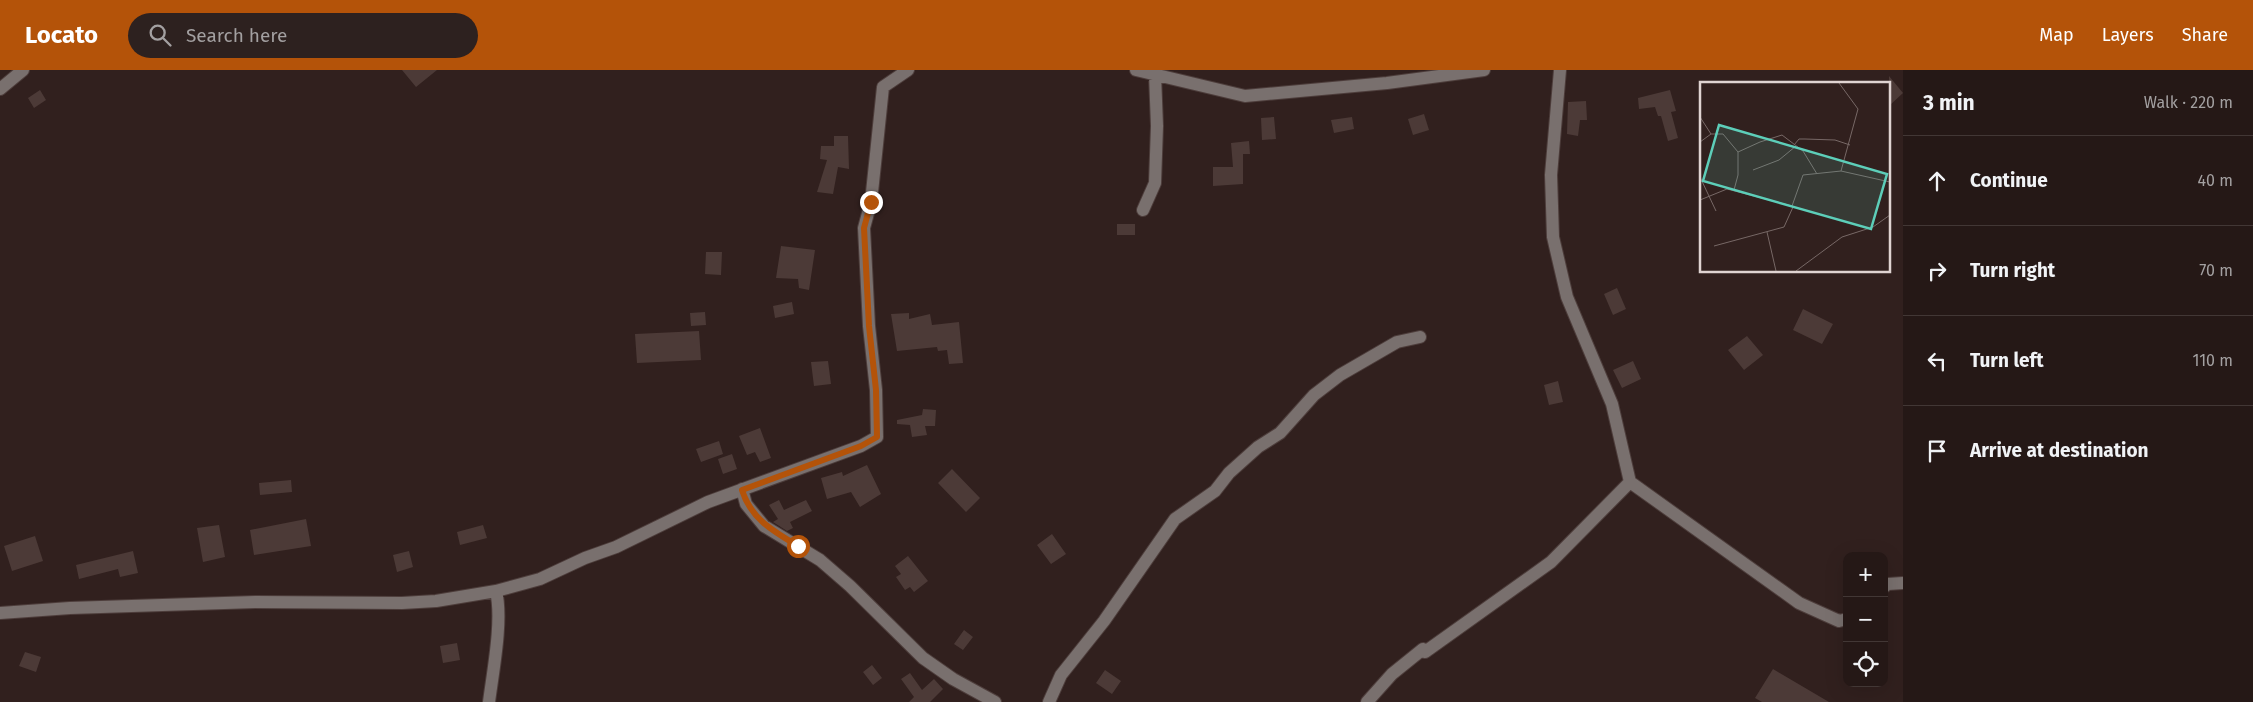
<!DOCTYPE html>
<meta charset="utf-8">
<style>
:root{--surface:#251816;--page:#2d211f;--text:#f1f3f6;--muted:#a3a0a1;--line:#423735;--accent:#b45309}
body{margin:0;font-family:"Fira Sans",sans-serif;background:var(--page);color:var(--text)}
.controls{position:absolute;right:15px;bottom:15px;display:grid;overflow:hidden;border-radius:10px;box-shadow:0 5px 20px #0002}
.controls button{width:45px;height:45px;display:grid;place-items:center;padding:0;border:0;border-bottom:1px solid var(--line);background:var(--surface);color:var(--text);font:25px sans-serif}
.stop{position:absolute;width:15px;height:15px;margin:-11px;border:4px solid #b45309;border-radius:50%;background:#fff}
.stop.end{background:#b45309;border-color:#fff;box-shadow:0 1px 5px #0008}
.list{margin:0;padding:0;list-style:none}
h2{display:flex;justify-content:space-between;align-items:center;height:65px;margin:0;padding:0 20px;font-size:21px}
h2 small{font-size:16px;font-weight:400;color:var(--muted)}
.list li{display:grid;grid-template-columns:32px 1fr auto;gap:15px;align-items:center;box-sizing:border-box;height:90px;padding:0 20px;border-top:1px solid var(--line)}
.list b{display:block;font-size:19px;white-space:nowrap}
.list em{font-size:16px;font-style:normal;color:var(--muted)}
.icon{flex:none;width:28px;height:28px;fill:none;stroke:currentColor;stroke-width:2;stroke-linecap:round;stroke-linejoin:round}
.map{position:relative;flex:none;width:1903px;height:632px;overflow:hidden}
header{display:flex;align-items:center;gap:30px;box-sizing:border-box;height:70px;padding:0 25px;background:var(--accent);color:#fff}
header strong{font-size:24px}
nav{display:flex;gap:28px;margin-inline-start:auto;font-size:18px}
.search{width:350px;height:45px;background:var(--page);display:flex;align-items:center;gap:12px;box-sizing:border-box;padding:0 18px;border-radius:28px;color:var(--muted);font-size:19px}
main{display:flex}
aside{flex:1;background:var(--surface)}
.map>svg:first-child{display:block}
</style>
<header>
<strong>Locato</strong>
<div class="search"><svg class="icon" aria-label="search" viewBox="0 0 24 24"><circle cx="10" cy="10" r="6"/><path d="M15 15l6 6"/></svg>Search here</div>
<nav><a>Map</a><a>Layers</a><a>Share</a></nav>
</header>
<main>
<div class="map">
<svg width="1903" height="632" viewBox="0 0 1903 632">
<rect width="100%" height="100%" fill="#31201e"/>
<path fill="#4c3a37" d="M 402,0 L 437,0 L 416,17 Z
M 1889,6 L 1903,23 L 1889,36 Z
M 40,20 L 46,30 L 34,38 L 28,28 Z
M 1670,20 L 1676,41 L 1671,42 L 1678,68 L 1668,71 L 1661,46 L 1658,46 L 1655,37 L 1639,39 L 1638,28 Z
M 1586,31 L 1587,50 L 1580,50 L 1578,66 L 1567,64 L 1568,32 Z
M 1424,44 L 1429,60 L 1413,65 L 1408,49 Z
M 1274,47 L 1276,69 L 1262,70 L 1261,48 Z
M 1352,47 L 1354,59 L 1334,63 L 1331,50 Z
M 834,66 L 848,66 L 849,99 L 838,97 L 833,124 L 817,122 L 827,90 L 820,89 L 821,76 L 834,76 Z
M 1249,71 L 1250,84 L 1243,84 L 1243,114 L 1213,116 L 1213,97 L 1233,97 L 1231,73 Z
M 1117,154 L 1135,154 L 1135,165 L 1117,165 Z
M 781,176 L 815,180 L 809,220 L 799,218 L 798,209 L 776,208 Z
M 706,182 L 722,182 L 721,205 L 705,204 Z
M 1617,218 L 1626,239 L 1613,245 L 1604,224 Z
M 792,232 L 794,244 L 775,248 L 773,236 Z
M 1803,239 L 1833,254 L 1822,274 L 1793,260 Z
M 705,242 L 706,255 L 691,256 L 690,243 Z
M 909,243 L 909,249 L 930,244 L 932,255 L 959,252 L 963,293 L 949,294 L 947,280 L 938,281 L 937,277 L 897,281 L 891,244 Z
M 699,261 L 701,290 L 637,293 L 635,264 Z
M 1747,266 L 1763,285 L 1744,300 L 1728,280 Z
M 828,291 L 831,314 L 814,316 L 811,292 Z
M 1633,291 L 1641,309 L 1622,318 L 1613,300 Z
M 1558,311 L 1563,332 L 1549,335 L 1544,315 Z
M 923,339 L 936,340 L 935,356 L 925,356 L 927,365 L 912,367 L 910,355 L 897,354 L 897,350 L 922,345 Z
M 760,358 L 771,388 L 760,392 L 755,382 L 747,385 L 739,366 Z
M 719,371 L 723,384 L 701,392 L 696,379 Z
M 732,384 L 737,399 L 723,404 L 718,389 Z
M 867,395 L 881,424 L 860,437 L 851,422 L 827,429 L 821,408 L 842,402 L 843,406 Z
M 952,399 L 980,428 L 966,442 L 938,413 Z
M 291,410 L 292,422 L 260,425 L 259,413 Z
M 779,430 L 784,440 L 806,430 L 812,441 L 790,452 L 793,458 L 787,461 L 773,452 L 778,449 L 769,435 Z
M 306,449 L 311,476 L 254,485 L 250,460 Z
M 219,455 L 225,487 L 203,492 L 197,458 Z
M 483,455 L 487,468 L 460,475 L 457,462 Z
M 1052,464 L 1066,484 L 1051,494 L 1037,475 Z
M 35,466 L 43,491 L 12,501 L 4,476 Z
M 133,481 L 138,503 L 120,507 L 118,499 L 79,509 L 76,495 Z
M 409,481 L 413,497 L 397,502 L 393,485 Z
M 908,486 L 928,511 L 914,522 L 910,517 L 905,520 L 896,507 L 901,504 L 895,496 Z
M 964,560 L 973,567 L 963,580 L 954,574 Z
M 457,573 L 460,590 L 443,593 L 440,576 Z
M 25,582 L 41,587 L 36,602 L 19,596 Z
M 872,595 L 882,608 L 873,615 L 863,602 Z
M 1773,599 L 1829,632 L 1762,632 L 1755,628 Z
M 1105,600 L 1121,611 L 1112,624 L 1096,613 Z
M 910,603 L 922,620 L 934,609 L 943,619 L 930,632 L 909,632 L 914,627 L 901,609 Z"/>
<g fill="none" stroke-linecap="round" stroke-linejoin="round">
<g stroke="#4d3d3b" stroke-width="14">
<path id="minor" d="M 1136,0 L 1245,26 L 1387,13 L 1484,0
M 1560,0 L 1551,105 L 1553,167 L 1567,227 L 1612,334 L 1630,412 L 1799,533 L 1839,551 L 1847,549
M 0,19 L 23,0
M 1143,140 L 1155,113 L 1157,56 L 1155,5
M 742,419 L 746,434 L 764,456 L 820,490 L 850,516 L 923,588 L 953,609 L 995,632
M 1884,517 L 1888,514 L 1903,513
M 496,521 L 540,509 L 585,488 L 616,477 L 708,432 L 861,376 L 877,367 L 876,320 L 869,256 L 864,158 L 871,132 L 883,17 L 908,0
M 0,543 L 70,538 L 255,532 L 402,533 L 436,531 L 496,521 C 503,550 493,601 489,632
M 1425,582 L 1551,492 L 1630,412
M 1049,632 L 1061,605 L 1104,551 L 1175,449 L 1215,421 L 1229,403 L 1258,377 L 1280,363 L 1314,325 L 1340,305 L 1397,272 L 1420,267
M 1367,632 L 1392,604 L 1423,579"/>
</g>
<use href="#minor" stroke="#79706e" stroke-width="12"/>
</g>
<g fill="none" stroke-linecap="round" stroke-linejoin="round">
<path stroke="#b45309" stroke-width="6" d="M 798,476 C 773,461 751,449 742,420 L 861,376 L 877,367 L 876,320 L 869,256 L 864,158 L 871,132"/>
</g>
<g transform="translate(1700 12)">
<rect width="190" height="190" fill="#31201e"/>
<path fill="none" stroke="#776866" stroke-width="1" d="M 139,1 L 158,27 L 141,89 L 190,100M 0,35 L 11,52M 0,60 L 11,52 L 23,52 L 38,70 L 38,93 L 34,108M 60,60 L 82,53 L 103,69 L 117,92M 94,63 L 99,57 L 105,57 L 135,58 L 150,63M 38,70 L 60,60M 53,88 L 79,78 L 96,64M 0,95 L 16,129M 0,118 L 27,107 L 92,124 L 103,93 L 141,89M 67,150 L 76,189M 14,164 L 84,145 L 93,125M 96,189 L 142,155 L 173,145 L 190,133"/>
<path fill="#5dceb9" fill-opacity="0.15" stroke="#5dceb9" stroke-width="2.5" d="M 19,43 L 187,92 L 171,147 L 3,99 Z"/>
<rect width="190" height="190" fill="none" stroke="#e0d4d2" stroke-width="2.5"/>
</g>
</svg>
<div class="controls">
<button>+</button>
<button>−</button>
<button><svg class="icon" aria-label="locate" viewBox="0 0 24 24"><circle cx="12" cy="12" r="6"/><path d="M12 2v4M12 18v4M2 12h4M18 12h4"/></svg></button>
</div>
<div class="stop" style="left:798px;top:476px"></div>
<div class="stop end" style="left:871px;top:132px"></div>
</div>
<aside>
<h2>3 min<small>Walk · 220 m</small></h2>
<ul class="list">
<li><svg class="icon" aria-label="ahead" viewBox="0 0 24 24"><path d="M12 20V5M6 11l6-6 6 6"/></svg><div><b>Continue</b></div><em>40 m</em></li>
<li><svg class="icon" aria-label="right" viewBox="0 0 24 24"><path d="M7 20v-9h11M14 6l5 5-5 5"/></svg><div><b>Turn right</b></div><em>70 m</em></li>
<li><svg class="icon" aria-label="left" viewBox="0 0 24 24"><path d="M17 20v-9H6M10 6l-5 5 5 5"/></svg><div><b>Turn left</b></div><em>110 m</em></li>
<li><svg class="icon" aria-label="arrive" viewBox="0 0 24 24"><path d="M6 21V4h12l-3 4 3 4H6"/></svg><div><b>Arrive at destination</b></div></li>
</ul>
</aside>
</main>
